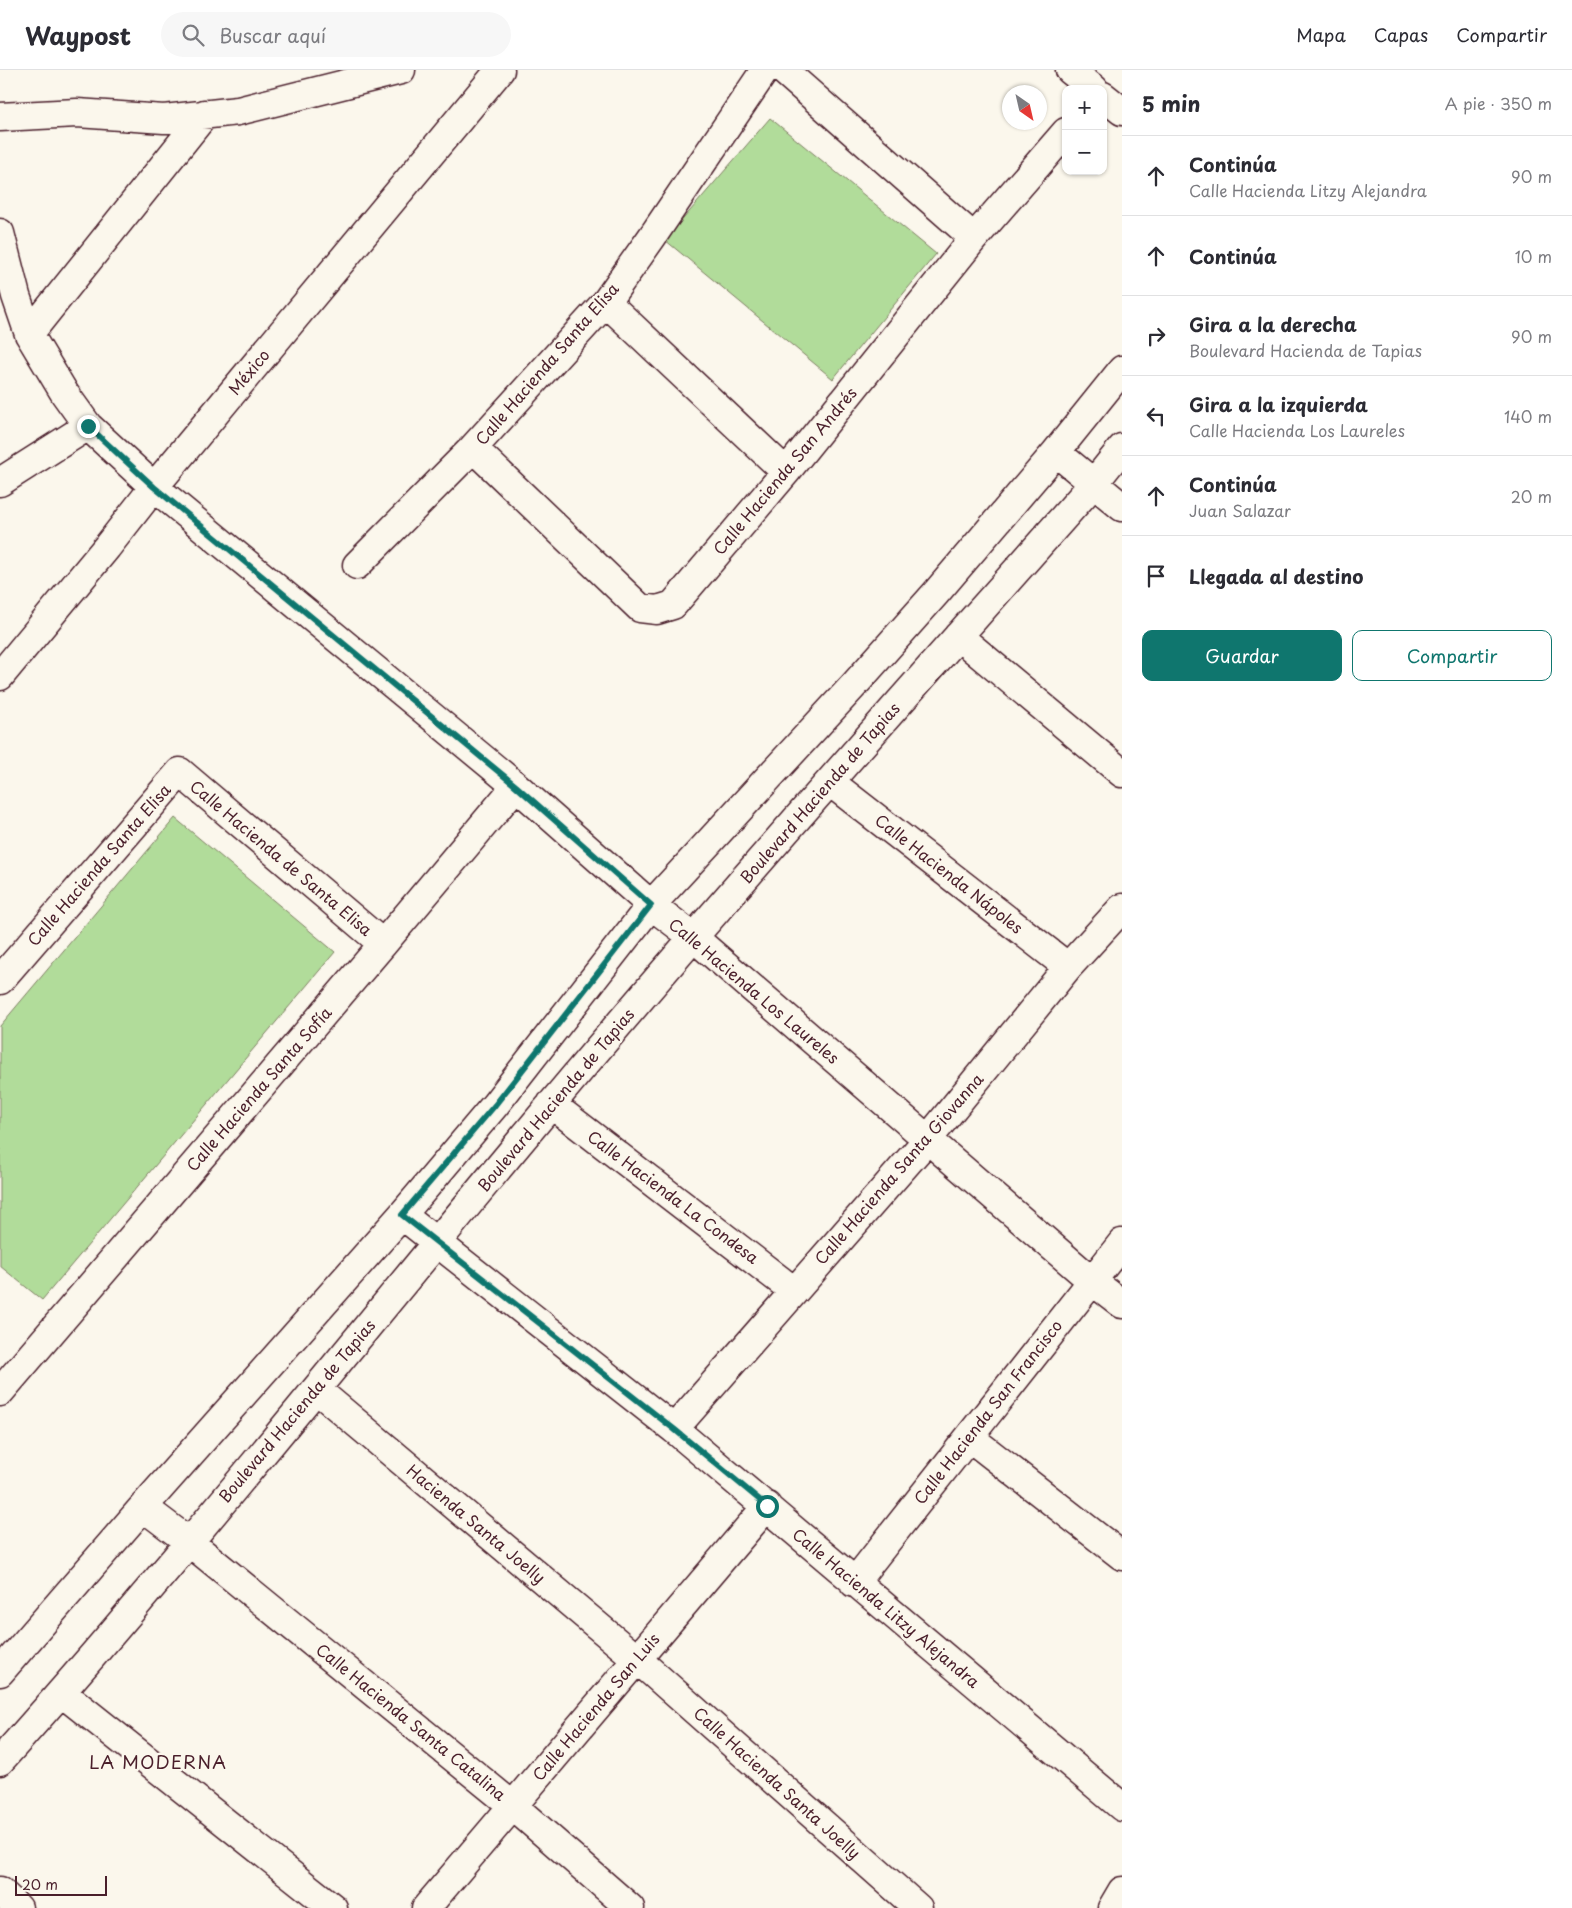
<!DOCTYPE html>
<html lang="es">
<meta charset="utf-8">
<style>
:root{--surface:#fff;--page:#f7f7f7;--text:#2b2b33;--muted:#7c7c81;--line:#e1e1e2;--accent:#0f766e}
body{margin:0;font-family:"Playpen Sans",sans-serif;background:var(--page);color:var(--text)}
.controls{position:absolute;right:15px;top:15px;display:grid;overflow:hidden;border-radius:10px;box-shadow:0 1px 4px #0004}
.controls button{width:45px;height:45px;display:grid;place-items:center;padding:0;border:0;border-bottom:1px solid var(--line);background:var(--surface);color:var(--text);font:25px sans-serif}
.compass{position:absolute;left:1002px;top:15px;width:45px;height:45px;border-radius:50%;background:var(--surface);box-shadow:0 1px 4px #0004;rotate:146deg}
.scale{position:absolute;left:15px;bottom:12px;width:92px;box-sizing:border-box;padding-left:5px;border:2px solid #4a1f2b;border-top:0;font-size:14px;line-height:18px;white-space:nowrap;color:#4a1f2b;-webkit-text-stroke:4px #fbf7ec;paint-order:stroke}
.stop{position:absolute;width:15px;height:15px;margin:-11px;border:4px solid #0f766e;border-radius:50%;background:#fff}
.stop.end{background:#0f766e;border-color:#fff;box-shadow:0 1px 5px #0008}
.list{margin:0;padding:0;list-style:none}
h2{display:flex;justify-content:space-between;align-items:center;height:65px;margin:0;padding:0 20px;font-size:21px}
h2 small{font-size:16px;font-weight:400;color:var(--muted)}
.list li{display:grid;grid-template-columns:32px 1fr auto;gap:15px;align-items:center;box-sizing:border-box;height:80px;padding:0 20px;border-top:1px solid var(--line)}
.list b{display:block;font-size:19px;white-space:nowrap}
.list p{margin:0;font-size:16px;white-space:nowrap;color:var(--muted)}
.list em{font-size:16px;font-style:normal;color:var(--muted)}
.actions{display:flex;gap:10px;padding:15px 20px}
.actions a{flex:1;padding:11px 0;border:1px solid var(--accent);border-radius:10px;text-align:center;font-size:18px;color:var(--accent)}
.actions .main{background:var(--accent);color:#fff}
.icon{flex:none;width:28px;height:28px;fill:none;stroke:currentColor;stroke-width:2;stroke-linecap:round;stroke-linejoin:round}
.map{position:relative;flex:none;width:1122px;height:1838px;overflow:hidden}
header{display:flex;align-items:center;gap:30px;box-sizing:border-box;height:70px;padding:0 25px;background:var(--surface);border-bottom:1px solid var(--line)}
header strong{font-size:24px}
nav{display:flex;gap:28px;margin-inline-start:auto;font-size:18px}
.search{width:350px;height:45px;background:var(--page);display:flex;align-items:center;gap:12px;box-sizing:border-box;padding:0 18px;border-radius:28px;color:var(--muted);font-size:19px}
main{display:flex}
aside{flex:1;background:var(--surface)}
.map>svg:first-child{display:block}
</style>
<header>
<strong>Waypost</strong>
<div class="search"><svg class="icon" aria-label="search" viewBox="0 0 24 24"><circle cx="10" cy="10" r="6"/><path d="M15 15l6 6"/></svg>Buscar aquí</div>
<nav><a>Mapa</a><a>Capas</a><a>Compartir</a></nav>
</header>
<main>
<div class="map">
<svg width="1122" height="1838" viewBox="0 0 1122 1838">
<rect width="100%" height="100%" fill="#fbf7ec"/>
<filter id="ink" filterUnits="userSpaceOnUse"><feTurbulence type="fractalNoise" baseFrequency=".02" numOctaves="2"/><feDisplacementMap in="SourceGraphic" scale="10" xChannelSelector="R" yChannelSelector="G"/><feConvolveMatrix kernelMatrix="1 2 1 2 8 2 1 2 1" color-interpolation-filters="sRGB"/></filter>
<g filter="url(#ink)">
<path fill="#b1dc9a" stroke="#7e7e62" d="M 770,48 L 936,184 L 833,309 L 665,170 Z
M 175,748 L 335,882 L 42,1230 L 0,1196 L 0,956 Z"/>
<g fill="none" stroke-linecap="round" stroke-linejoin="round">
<g stroke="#4a1f2b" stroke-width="31">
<path id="minor" d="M 783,0 L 974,168
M 1070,0 L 1094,19
M 1103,26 L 1122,41
M 0,47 L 77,43 L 164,49 L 238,41 L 401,0
M 0,163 L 16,226 L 29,264 L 65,324 L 88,356 L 154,417 L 516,716 L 651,835 L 693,867 L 1091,1210 L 1122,1234
M 606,232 L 786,402
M 29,264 L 205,44
M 473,378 L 640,538 L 657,540 L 673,535 L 786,402 L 974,168 L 1066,62
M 1056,382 L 1122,437
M 0,412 L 88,356
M 357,495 L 473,378 L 606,232 L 652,167 L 765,0
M 958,566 L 1122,703
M 0,606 L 107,477 L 154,417 L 500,0
M 830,712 L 1068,897
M 0,910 L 180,702 L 383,874
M 551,1034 L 794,1221
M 402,1145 L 674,1359 L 1122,1737
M 316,1319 L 637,1589 L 918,1838
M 0,1322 L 383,874 L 516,716
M 674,1359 L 928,1069 L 1068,897 L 1122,838
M 969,1367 L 1122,1486
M 143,1437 L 188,1471 L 513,1736 L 630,1838
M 854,1513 L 1122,1173
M 0,1602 L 143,1437 L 402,1145 L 495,1035 L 651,835 L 855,614 L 936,523 L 1056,382 L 1122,300
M 61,1622 L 333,1838
M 0,1691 C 190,1479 366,1255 549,1037 C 726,825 911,620 1094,413 L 1122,378
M 0,1821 L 18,1838
M 426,1838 L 767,1436
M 1112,1838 L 1122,1821"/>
</g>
<use href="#minor" stroke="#fbf7ec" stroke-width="28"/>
</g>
</g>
<g fill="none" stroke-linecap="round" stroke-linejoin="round" filter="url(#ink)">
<path stroke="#0f766e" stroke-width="6" d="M 88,356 L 154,417 L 516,716 L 651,835 L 495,1035 L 402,1145 L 674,1359 L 767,1436"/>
</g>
<g text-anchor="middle" stroke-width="5" stroke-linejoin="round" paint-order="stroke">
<g font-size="16" fill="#4a1f2b" stroke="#fbf7ec">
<text transform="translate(547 294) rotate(-49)" y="6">Calle Hacienda Santa Elisa</text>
<text transform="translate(249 302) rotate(-50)" y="6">México</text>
<text transform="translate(785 401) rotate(-50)" y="6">Calle Hacienda San Andrés</text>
<text transform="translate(820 723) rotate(-49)" y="6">Boulevard Hacienda de Tapias</text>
<text transform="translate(281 788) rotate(40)" y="6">Calle Hacienda de Santa Elisa</text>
<text transform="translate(99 795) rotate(-49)" y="6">Calle Hacienda Santa Elisa</text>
<text transform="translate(949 804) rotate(38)" y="6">Calle Hacienda Nápoles</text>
<text transform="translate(754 921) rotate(40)" y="6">Calle Hacienda Los Laureles</text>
<text transform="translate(259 1019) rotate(-49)" y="6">Calle Hacienda Santa Sofía</text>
<text transform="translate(556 1030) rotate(-50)" y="6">Boulevard Hacienda de Tapias</text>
<text transform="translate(899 1099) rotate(-49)" y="6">Calle Hacienda Santa Giovanna</text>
<text transform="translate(673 1127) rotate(37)" y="6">Calle Hacienda La Condesa</text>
<text transform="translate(297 1341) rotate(-50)" y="6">Boulevard Hacienda de Tapias</text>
<text transform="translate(988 1342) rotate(-52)" y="6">Calle Hacienda San Francisco</text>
<text transform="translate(476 1454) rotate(40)" y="6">Hacienda Santa Joelly</text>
<text transform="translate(886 1538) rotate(40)" y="6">Calle Hacienda Litzy Alejandra</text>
<text transform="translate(596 1637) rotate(-50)" y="6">Calle Hacienda San Luis</text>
<text transform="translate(411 1652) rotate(39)" y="6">Calle Hacienda Santa Catalina</text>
<text transform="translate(777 1713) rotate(42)" y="6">Calle Hacienda Santa Joelly</text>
</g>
<g font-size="18" letter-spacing="1" fill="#4a1f2b" stroke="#fbf7ec">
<text x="158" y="1699">LA MODERNA</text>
</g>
</g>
</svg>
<div class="controls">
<button>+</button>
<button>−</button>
</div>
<svg class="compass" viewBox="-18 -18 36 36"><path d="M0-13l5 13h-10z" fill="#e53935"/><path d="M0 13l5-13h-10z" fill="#7c7c81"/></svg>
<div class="scale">20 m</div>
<div class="stop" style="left:767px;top:1436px"></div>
<div class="stop end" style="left:88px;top:356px"></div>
</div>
<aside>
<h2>5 min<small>A pie · 350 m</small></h2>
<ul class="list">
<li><svg class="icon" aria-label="ahead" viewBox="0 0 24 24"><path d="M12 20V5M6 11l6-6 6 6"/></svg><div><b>Continúa</b><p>Calle Hacienda Litzy Alejandra</p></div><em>90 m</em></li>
<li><svg class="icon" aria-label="ahead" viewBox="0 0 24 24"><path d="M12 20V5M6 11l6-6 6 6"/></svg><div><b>Continúa</b></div><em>10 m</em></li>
<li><svg class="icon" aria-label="right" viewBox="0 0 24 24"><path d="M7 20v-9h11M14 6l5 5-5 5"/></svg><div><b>Gira a la derecha</b><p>Boulevard Hacienda de Tapias</p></div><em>90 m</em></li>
<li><svg class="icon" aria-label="left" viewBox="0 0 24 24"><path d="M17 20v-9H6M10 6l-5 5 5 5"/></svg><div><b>Gira a la izquierda</b><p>Calle Hacienda Los Laureles</p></div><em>140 m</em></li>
<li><svg class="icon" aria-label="ahead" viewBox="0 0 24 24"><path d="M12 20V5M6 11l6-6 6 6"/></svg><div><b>Continúa</b><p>Juan Salazar</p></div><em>20 m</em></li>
<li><svg class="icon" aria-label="arrive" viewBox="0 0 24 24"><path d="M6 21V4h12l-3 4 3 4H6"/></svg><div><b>Llegada al destino</b></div></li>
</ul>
<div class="actions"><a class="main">Guardar</a><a>Compartir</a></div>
</aside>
</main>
